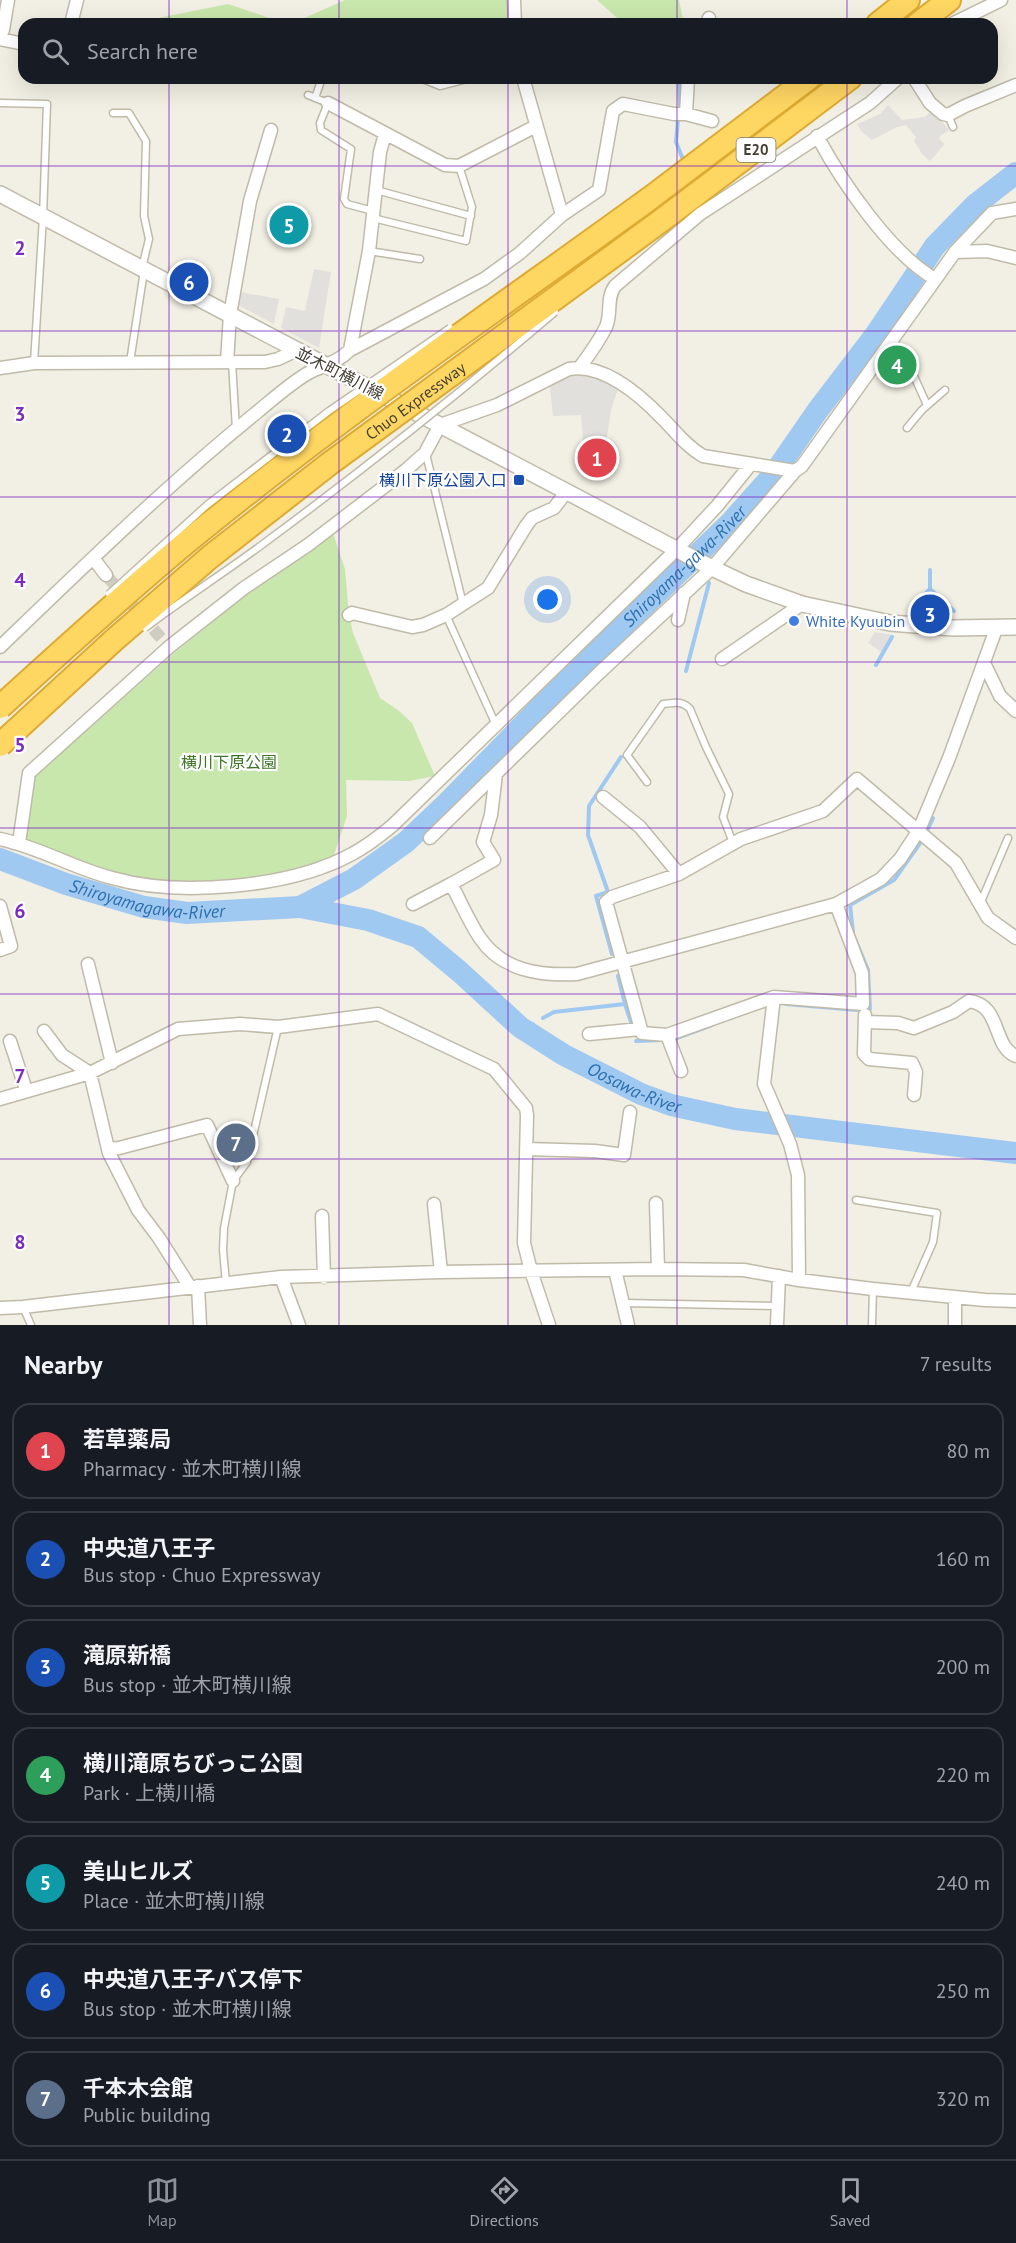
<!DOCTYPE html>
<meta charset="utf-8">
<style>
:root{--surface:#171b24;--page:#20242c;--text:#f1f3f6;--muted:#9ea1a6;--line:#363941;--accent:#8c9099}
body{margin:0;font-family:"PT Sans","Noto Sans JP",sans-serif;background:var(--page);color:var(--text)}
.you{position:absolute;left:548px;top:600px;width:21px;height:21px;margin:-15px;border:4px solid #fff;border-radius:50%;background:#1a73e8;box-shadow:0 0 0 9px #1a73e833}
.badge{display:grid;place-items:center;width:39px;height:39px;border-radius:50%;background:var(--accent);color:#fff;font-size:20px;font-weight:700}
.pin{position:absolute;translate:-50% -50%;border:3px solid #fff;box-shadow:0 2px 6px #0006}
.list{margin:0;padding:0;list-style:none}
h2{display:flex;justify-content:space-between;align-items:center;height:78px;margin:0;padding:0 24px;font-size:26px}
h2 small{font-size:20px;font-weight:400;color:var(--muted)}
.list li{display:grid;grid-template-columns:39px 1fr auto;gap:18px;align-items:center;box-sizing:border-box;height:96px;margin:0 12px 12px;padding:0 12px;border:2px solid var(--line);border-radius:18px}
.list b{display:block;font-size:22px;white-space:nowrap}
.list p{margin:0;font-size:20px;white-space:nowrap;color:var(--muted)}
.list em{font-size:20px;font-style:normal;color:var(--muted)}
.icon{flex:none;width:33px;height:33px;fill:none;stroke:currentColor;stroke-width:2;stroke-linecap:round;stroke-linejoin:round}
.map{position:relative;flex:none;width:1016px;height:1325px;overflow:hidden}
.search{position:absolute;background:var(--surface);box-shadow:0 6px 24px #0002;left:18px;right:18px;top:18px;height:66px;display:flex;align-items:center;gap:15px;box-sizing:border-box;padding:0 21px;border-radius:18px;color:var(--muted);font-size:22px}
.sheet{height:834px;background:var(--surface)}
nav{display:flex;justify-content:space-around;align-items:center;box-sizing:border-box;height:84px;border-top:2px solid var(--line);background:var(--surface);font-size:16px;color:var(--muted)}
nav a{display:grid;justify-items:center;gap:3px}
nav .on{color:var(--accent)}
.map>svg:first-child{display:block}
</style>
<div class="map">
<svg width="1016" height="1325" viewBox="0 0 1016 1325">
<rect width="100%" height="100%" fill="#f2efe4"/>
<path fill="#c8e7ac" d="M 345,0 L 512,0 L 512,17 L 491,24 L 291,24 Z
M 597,0 L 679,0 L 683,20 L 679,24 L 624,24 Z
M 228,4 L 287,24 L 133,23 Z
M 909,357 L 917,370 L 913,374 L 876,362 Z
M 333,533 L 345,569 L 349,615 L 353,633 L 380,698 L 398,710 L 412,723 L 435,776 L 409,781 L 346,780 L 347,816 L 333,858 C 260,883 183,892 107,871 C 79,864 52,850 25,839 L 31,788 L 35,776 L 173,654 L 240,600 Z"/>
<path fill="#e2e0dc" d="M 888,105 L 902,120 L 925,117 L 935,107 L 943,114 L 941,120 L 949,130 L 940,136 L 939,139 L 945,144 L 930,161 L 922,154 L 914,141 L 916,137 L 906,125 L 897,127 L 872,140 L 862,132 L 857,124 L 880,114 Z
M 314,269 L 331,272 L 319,348 L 281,328 L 286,307 L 305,311 Z
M 234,291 L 279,299 L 274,324 L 232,302 Z
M 569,369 L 620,383 L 611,410 L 605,451 L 584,450 L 581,415 L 553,416 L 549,378 Z
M 930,589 L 954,611 L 954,613 L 910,611 Z
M 875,632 L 892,635 L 883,653 L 868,643 Z"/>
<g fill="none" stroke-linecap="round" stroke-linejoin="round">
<path stroke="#9fc9f0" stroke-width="4" d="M 679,83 L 680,105
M 678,120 L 676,142 L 682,157
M 930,589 L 930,570
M 912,608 L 930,589 L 954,611
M 876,665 L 892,637
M 686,671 L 709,583
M 927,831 L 933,818
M 853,932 L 850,905 L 894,880 L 923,839
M 855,939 L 868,970 L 870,1009
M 612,954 L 596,896 L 608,892 L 588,835 L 589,806 L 621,757
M 625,1004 L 632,1025
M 786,1004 L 857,1010
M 543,1018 L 554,1012 L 625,1004 L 618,976
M 525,1029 L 533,1024
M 674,1039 L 712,1025
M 636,1041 L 662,1040"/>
<g stroke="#9fc9f0" stroke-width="22">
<path id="s1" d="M 0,859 L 66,884 L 144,907 L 187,913 L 300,907 L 354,879 L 406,842 L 448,802 L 565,682 L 730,523 L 773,475 L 818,410 L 876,334 L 935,246 L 975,205 L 1016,173"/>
<path id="s2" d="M 300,907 L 368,920 L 418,937 L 460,972 L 520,1027 L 564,1055 L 641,1094 L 671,1105 L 735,1119 L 1016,1153"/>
</g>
<path stroke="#cfccc1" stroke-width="12" stroke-dasharray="12 6" stroke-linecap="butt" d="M 106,575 L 161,638"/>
<g stroke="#c0baa9" stroke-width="9">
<path id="service" d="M 420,78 L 440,86 L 471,78
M 308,95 L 328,103 L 320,123 L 321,130 L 351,149 L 344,199 L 347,204 L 373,211
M 315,98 L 322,78
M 0,103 L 47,104 L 43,217 L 34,363
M 113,113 L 129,113 L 146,141 L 144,216 L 149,239 L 142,268
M 948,115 L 953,127
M 376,190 L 471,216
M 373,218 L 466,241 L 472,207 L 459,166
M 369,251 L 420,259
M 130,362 L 144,271
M 232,362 L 236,429
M 876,362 L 886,367 L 913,374 L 927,405
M 907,428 L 922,410 L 945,390
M 426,454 L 463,604
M 446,615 L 496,725
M 647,782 L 627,755 L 663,704 C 674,703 682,700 690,709 L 706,747 L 729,794 L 723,817 L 733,843
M 980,904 L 1008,838
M 856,1200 L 937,1213 L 933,1242 L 911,1292
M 226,1283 L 223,1250 L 224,1228 L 233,1181 L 247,1162 L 278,1027
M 624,1303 L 778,1306
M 23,1307 L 31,1325
M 872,1325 L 873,1289"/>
</g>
<g stroke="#c0baa9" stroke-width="15">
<path id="minor" d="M 514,0 L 515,24
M 71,24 L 77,0
M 707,24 L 709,18
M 952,24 L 1001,0
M 0,36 L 3,30 L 8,0
M 0,39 L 24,44
M 523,78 L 562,215
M 914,78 L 930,103 L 943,114 L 948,115 L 965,106 L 1016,85
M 328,103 L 445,165 L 459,166 L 536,126
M 686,114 L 712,121
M 817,136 C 842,182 890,253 935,279
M 955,252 L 987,251 L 1016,258
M 350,350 L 369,251 L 380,152 L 385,134
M 227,362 L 230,315 L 250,201 L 271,130
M 580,367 C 589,355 599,341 606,327 C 612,313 606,298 615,286 L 700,214 L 870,103 L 898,78
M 0,368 L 34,363 L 265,362 L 278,359 L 295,351
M 93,558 L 106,575
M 349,615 L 352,613 L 412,627 L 423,625 L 446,615 L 488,588 L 526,526 L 532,518 L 554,508 L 567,491
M 678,620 L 684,593
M 0,647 C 83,567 166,486 256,413 C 272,400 293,381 310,372 C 325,365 338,362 350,350 L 484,279 L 520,253 L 562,215 L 599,190 L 613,111 L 623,104 L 674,114 L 686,114 L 688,78
M 722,659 L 802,604
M 985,665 L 1000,696 L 1016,711
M 496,774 L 491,815 L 483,842 L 494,860 L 451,884 C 461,902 469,922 480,938 C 502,971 541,976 577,974 L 836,904 L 881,879 L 900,859 L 919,830 L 949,758 L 996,629
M 603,797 L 640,827 L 679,874
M 430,838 L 599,673 L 712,568 L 795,471
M 0,839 C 39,847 73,868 112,878 C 179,897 290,888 352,854 C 367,846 380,836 393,825 L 677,549 L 717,506 L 751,464
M 19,843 L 29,773 L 169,647 L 244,588 L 308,545 L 406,470 L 425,453 L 440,425 L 497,405 L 569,369 C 603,363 640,395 662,418 C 676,432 686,446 703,456 L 795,471 L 802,466 L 955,252 L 992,213 L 1016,209
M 413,904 L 451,884
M 836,904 L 862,973 L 863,1004 L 774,997 L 667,1035 L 642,1033 L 606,902 L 612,897 L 679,874 L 741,839 L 823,811 L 857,779 L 956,863 L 988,918 L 1016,938
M 0,950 L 11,946 L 0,906
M 88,964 L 112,1063
M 774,997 L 764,1084 L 790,1144 L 798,1175 L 799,1280
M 865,1015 L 864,1054 L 869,1059 L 912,1063 L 916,1072 L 914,1095
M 866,1022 L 898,1023 L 914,1028 L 953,1012 L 969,1001 C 1002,1005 992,1047 1016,1056
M 44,1031 L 62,1055 L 90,1073 L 109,1153 L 138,1210 L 159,1238 L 190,1287
M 589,1034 L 640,1029
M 667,1035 L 681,1071
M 10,1041 L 26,1090
M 0,1099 L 90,1073 L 178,1029 L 240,1024 L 278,1027 L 378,1014 L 494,1069 L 526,1108 L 527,1115 L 524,1243 L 531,1271 L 549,1325
M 108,1149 L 119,1148 L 207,1125 L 233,1181
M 526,1149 L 595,1151 L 624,1155 L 630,1112
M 656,1203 L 658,1269
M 434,1204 L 441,1272
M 322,1216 L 324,1277
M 615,1270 L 628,1325
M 281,1277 L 299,1325
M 198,1286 L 200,1325
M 955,1297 L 955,1325
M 0,1308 L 23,1307 L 281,1277 L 441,1272 L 658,1269 L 744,1270 L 799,1280 L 873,1289 L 985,1300 L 1016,1301
M 777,1325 L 779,1276"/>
</g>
<g stroke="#c0baa9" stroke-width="18">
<path id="tertiary" d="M 0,194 L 712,568 L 746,584 L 802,604 L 890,623 L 953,628 L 1016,627"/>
</g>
<g stroke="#ddab32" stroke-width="26">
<path id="motorway" d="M 878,24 L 908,0
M 918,24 L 949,0
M 649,199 L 809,78
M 662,220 L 850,78"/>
</g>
<use href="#service" stroke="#fff" stroke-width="6"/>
<use href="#minor" stroke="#fff" stroke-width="12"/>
<use href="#tertiary" stroke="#fff" stroke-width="15"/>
<use href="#motorway" stroke="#fed662" stroke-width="22"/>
<g stroke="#c0baa9" stroke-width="9" stroke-linecap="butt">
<path id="service-bridge" d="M 109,594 L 207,505 L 329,411 L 450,328
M 145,628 C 183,599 224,573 263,544 C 363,470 460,393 555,312"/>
</g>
<g stroke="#ddab32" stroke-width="26" stroke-linecap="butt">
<g id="motorway-bridge">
<path d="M 0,707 C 64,649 127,591 194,536 C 340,417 496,310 649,199"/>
<path id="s3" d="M 0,745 L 114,640 L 210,557 L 329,464 L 662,220"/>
</g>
</g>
<use href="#service-bridge" stroke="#fff" stroke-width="6"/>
<use href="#motorway-bridge" stroke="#fed662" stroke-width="22"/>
</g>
<path fill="none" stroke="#7b2cbf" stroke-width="1.5" stroke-opacity="0.55" d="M 169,0 L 169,24M 339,0 L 339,24M 508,0 L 508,24M 677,0 L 677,24M 847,0 L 847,24M 169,78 L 169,1325M 339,78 L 339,1325M 508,78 L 508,1325M 677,78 L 677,1325M 847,78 L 847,1325M 0,166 L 1016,166M 0,331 L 1016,331M 0,497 L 1016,497M 0,662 L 1016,662M 0,828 L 1016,828M 0,994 L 1016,994M 0,1159 L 1016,1159"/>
<rect fill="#1a4fb4" stroke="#fff" stroke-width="2" x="513" y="474" width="12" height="12" rx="3"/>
<circle fill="#3f7fe0" stroke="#fff" stroke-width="2" cx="794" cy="621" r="6"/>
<g text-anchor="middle" stroke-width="4.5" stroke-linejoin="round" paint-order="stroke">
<rect fill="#fff" stroke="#7c7971" stroke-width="1.5" x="736.5" y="138" width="39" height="24" rx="4.5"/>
<g font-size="15" font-weight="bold" fill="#443f34">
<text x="756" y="155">E20</text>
</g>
<g font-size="16" fill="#443f34" stroke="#fff">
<text transform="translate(340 373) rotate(27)" y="6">並木町横川線</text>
<text dy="6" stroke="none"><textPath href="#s3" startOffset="540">Chuo Expressway</textPath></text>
</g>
<g font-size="16" fill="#164399" stroke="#fff" text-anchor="end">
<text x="507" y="486">横川下原公園入口</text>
</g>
<g font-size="16" fill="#366cbe" stroke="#fff" text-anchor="start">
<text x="806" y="627">White Kyuubin</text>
</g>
<g font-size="16" fill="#3f7527" stroke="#fff">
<text x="229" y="768">横川下原公園</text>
</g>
<g font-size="18" font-style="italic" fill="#2d6faf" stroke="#fff">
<text dy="6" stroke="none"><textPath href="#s1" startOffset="825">Shiroyama-gawa-River</textPath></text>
<text dy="6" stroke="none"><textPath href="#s1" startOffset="154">Shiroyamagawa-River</textPath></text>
<text dy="6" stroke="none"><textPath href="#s2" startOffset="388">Oosawa-River</textPath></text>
</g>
</g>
<g font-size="20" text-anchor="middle" font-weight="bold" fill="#7b2cbf" stroke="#fff" stroke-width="4.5" stroke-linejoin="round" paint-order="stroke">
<text x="20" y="255">2</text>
<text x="20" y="421">3</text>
<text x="20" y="587">4</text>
<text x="20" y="752">5</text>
<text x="20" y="918">6</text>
<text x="20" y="1083">7</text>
<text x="20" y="1249">8</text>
</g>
</svg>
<div class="you"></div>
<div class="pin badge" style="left:597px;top:458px;background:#e0444e">1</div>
<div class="pin badge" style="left:287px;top:434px;background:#1a4fb4">2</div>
<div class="pin badge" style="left:930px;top:614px;background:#1a4fb4">3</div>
<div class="pin badge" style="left:897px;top:365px;background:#2e9e5b">4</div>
<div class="pin badge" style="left:289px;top:225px;background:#0f9aa8">5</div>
<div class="pin badge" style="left:189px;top:282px;background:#1a4fb4">6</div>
<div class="pin badge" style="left:236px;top:1143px;background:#5c6f8a">7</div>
<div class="search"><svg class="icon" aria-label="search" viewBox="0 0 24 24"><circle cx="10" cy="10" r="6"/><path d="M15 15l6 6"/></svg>Search here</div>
</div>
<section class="sheet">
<h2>Nearby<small>7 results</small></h2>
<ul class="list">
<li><span class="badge" style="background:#e0444e">1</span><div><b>若草薬局</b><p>Pharmacy · 並木町横川線</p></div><em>80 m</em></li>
<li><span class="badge" style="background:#1a4fb4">2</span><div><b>中央道八王子</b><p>Bus stop · Chuo Expressway</p></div><em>160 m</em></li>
<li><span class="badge" style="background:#1a4fb4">3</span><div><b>滝原新橋</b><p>Bus stop · 並木町横川線</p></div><em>200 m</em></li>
<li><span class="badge" style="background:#2e9e5b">4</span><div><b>横川滝原ちびっこ公園</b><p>Park · 上横川橋</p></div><em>220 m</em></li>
<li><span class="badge" style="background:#0f9aa8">5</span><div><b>美山ヒルズ</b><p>Place · 並木町横川線</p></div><em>240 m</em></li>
<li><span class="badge" style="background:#1a4fb4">6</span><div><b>中央道八王子バス停下</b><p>Bus stop · 並木町横川線</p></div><em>250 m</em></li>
<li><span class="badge" style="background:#5c6f8a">7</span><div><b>千本木会館</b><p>Public building</p></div><em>320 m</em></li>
</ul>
</section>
<nav>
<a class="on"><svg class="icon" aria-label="map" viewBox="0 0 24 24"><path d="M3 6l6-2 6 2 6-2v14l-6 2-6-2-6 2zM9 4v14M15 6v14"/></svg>Map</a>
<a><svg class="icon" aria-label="directions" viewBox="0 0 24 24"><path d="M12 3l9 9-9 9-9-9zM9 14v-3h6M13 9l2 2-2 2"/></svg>Directions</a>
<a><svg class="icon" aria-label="saved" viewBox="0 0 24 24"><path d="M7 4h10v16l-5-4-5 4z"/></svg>Saved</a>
</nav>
